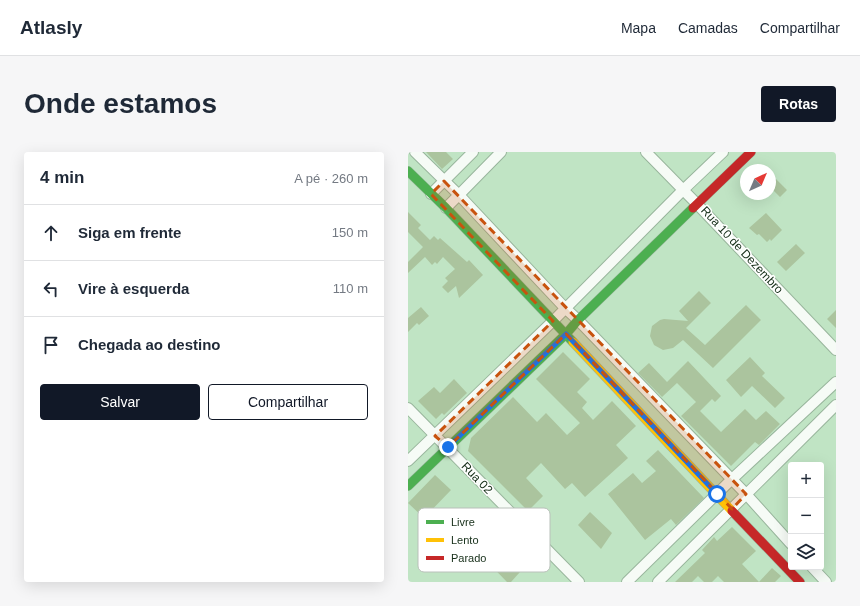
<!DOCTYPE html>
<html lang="pt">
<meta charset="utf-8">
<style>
:root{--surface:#fff;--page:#f6f6f7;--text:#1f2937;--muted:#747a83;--line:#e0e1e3;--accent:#111827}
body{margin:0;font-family:Helvetica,sans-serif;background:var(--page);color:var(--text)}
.controls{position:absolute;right:12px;bottom:12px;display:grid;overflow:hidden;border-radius:4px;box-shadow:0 4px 16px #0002}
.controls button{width:36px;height:36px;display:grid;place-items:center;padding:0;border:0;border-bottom:1px solid var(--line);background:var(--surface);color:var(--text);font:20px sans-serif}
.compass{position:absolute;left:332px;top:12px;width:36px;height:36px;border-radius:50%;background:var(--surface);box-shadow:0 4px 16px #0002;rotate:44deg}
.stop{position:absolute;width:12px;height:12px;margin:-9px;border:3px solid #1a73e8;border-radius:50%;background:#fff}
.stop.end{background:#1a73e8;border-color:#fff;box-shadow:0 1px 4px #0008}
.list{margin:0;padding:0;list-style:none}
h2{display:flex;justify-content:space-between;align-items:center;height:52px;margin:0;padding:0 16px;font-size:17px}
h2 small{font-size:13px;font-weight:400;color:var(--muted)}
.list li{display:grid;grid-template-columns:26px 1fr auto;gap:12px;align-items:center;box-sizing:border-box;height:56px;padding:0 16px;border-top:1px solid var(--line)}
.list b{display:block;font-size:15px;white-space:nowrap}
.list em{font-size:13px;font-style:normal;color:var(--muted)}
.actions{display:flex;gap:8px;padding:12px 16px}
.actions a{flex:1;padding:9px 0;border:1px solid var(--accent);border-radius:4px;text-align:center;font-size:14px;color:var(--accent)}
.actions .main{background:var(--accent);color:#fff}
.icon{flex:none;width:22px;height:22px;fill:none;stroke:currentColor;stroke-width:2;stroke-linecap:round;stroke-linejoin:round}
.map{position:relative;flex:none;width:428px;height:430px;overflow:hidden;border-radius:4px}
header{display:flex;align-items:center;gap:24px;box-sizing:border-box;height:56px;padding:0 20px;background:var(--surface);border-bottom:1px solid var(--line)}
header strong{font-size:19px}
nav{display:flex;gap:22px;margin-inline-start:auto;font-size:14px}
.intro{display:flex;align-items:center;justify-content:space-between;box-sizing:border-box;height:96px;padding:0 24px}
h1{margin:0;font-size:28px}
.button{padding:10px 18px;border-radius:4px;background:var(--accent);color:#fff;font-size:14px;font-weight:700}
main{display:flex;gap:24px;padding:0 24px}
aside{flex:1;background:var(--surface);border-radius:4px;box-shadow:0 4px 16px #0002}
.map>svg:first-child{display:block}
</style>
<header>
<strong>Atlasly</strong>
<nav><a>Mapa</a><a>Camadas</a><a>Compartilhar</a></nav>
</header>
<div class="intro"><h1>Onde estamos</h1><a class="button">Rotas</a></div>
<main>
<aside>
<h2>4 min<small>A pé · 260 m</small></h2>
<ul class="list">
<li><svg class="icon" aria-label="ahead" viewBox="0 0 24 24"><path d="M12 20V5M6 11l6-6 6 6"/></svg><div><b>Siga em frente</b></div><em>150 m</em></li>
<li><svg class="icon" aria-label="left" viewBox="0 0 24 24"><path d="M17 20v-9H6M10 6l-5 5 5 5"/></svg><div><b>Vire à esquerda</b></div><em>110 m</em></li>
<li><svg class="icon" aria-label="arrive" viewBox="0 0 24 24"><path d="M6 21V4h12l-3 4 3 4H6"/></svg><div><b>Chegada ao destino</b></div></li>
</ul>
<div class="actions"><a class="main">Salvar</a><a>Compartilhar</a></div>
</aside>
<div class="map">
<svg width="428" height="430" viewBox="0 0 428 430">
<rect width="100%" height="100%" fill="#c0e4c4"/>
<path fill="#abc49e" d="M 18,0 L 38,0 L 45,7 L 34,17 Z
M 368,27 L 379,38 L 372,45 L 362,35 L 362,33 Z
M 0,60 L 13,73 L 10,76 L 22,88 L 26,84 L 30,88 L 32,86 L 59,110 L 61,108 L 75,123 L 51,146 L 48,134 L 40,141 L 34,135 L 40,129 L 37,126 L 47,117 L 35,105 L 29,112 L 27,110 L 24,113 L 17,105 L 0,121 L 0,110 L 15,95 L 0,80 Z
M 358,61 L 374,78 L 363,89 L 362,87 L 359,90 L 351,82 L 349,83 L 341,76 Z
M 388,92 L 397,101 L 378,119 L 369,110 Z
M 291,139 L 303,151 L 278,176 L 297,193 L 338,153 L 353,168 L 305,216 L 275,188 L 265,196 L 255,198 L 246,193 L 242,184 L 244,174 L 252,168 L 256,167 L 280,169 L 271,159 Z
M 13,155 L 21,164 L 11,173 L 9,171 L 0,180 L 0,166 Z
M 428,158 L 428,176 L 419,167 Z
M 155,200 L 182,227 L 169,240 L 179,250 L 174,256 L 185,268 L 204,249 L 228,274 L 208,293 L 220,306 L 177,345 L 164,331 L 157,337 L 133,311 L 118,326 L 135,344 L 120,359 L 60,299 L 63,286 L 105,245 L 129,270 L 138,261 L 159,283 L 172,271 L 128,227 Z
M 342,205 L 357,221 L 354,224 L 377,246 L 367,256 L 344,234 L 333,245 L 318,228 Z
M 280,209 L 313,244 L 307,250 L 304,247 L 292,259 L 313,280 L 337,257 L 348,268 L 358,259 L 372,272 L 351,293 L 347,290 L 323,314 L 273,264 L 288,250 L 269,231 L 254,245 L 230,221 L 241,211 L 259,230 Z
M 46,227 L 59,241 L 36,263 L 34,261 L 28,267 L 10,249 L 26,235 L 32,241 Z
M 250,298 L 296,346 L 268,373 L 263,367 L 237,388 L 200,342 L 225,321 L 234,331 L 248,319 L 238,309 Z
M 27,323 L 43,338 L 16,366 L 0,351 Z
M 182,360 L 204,381 L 193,397 L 170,373 Z
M 59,362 L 68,371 L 66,373 L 112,420 L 103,430 L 99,430 L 64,394 L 66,392 L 47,374 Z
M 324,375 L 348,399 L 334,412 L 351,430 L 364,416 L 373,424 L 367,430 L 316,430 L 310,424 L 304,430 L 296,430 L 290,424 L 284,430 L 267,430 L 297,401 L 294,398 L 306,385 L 309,389 Z"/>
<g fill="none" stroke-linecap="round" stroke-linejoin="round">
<g stroke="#98b59c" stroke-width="12">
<path id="street" d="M 7,0 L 51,43 L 157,156 L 170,168 L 338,342 L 383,392
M 238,0 L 289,52 L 428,198
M 23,42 L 65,0
M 38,56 L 93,0
M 0,256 L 171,430
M 0,309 L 145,169 L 275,38 L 315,0
M 404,415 L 418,430
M 219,430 L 323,328 L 428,230
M 250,430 L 428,253"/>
</g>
<g stroke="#98b59c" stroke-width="10">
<path id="fast" d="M 0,19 L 38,56 L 165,190
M 0,334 L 158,182 L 170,168 L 285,56"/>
</g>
<g stroke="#98b59c" stroke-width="10">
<path id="slow" d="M 165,190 L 324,359"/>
</g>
<g stroke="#98b59c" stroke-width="10">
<path id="jam" d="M 285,56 L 343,0
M 324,359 L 392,430"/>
</g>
<use href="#street" stroke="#f6fbf6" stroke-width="10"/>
<use href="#fast" stroke="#4caf50" stroke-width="9"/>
<use href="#slow" stroke="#ffc107" stroke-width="9"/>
<use href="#jam" stroke="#c62828" stroke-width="9"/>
</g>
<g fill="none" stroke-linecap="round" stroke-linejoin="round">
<path stroke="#1a73e8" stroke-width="5" d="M 40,295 L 158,182 L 309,342"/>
</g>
<path fill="#c8530e" fill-opacity="0.2" stroke="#c8530e" stroke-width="3" stroke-dasharray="8 5" stroke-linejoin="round" d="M 36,29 L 338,342 L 324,357 L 158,182 L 40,295 L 27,284 L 145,169 L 23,42 Z"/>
<g text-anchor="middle" stroke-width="3" stroke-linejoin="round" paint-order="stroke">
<g font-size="12" fill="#152e18" stroke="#fff">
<text transform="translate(334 98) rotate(47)" y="4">Rua 10 de Dezembro</text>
<text transform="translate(69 326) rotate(46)" y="4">Rua 02</text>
</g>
</g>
<rect x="10" y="356" width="132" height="64" rx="6" fill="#fff" stroke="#b9c0ba" stroke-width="1"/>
<rect x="18" y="368" width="18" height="4" fill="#4caf50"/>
<rect x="18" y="386" width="18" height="4" fill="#ffc107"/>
<rect x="18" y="404" width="18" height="4" fill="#c62828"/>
<g font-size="11" fill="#152e18">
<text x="43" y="374">Livre</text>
<text x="43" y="392">Lento</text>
<text x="43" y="410">Parado</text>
</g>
</svg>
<div class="controls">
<button>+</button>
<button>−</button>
<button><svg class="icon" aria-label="layers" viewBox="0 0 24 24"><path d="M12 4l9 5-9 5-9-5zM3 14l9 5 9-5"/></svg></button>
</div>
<svg class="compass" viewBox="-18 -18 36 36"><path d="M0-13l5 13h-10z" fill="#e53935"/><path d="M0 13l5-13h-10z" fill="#747a83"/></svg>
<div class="stop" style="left:309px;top:342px"></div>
<div class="stop end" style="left:40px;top:295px"></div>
</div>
</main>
